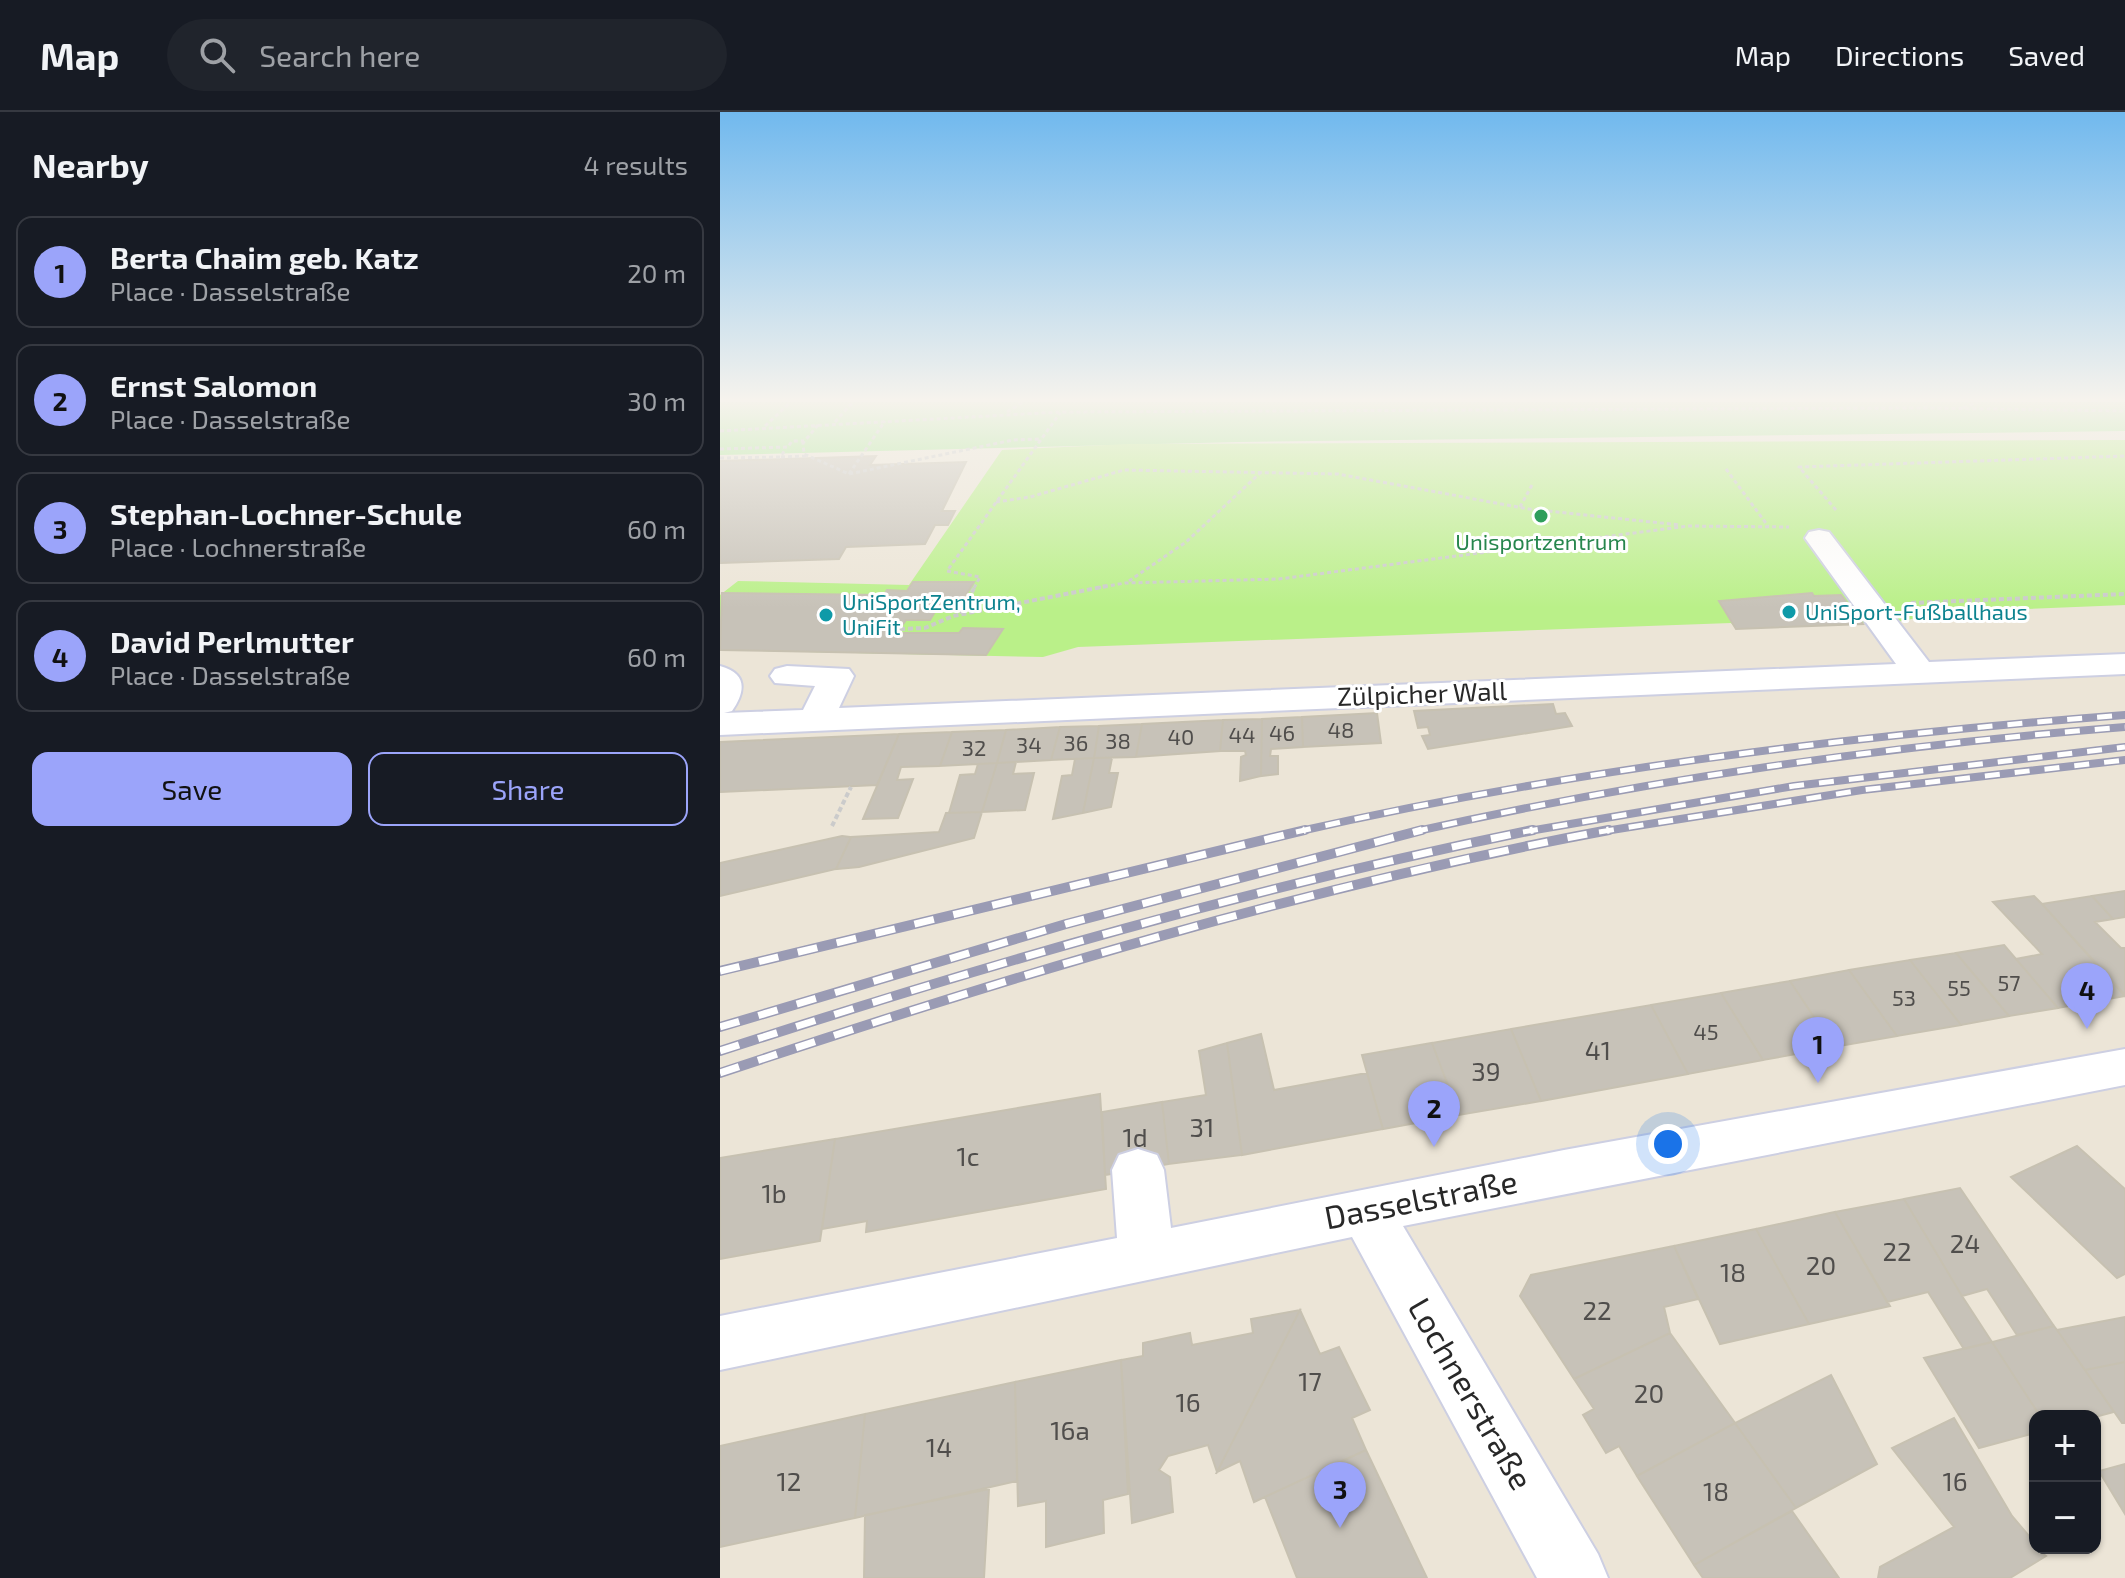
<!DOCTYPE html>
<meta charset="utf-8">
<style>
:root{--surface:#171b24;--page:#20242c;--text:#f1f3f6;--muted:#9ea1a6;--line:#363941;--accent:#9ba4fa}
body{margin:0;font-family:"Exo 2",sans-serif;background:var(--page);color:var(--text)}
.controls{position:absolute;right:24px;bottom:24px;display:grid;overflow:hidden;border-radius:16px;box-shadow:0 2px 6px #0004}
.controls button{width:72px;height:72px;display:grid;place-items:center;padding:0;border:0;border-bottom:2px solid var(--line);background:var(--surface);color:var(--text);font:40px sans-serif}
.you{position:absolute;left:948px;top:1032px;width:28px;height:28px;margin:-20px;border:6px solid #fff;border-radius:50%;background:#1a73e8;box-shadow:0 0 0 12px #1a73e833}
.badge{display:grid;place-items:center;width:52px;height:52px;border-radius:50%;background:var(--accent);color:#111;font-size:26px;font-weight:700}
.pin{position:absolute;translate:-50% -66px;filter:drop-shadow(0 2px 4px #0008)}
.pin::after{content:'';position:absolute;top:42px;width:28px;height:24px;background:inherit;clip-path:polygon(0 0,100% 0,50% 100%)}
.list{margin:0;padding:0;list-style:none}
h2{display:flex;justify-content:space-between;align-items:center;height:104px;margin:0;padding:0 32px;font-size:34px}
h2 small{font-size:26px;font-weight:400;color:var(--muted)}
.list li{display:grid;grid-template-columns:52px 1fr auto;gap:24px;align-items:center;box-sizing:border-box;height:112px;margin:0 16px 16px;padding:0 16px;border:2px solid var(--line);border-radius:16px}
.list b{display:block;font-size:30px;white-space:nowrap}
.list p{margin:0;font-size:26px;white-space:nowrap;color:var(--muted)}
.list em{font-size:26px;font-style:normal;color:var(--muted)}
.actions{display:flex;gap:16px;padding:24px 32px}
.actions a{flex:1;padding:18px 0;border:2px solid var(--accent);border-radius:16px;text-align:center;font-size:28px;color:var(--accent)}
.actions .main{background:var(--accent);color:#111}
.icon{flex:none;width:44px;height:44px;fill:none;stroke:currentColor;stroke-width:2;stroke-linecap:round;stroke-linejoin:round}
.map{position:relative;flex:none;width:1405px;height:1466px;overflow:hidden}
header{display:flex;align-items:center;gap:48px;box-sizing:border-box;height:112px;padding:0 40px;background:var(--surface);border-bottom:2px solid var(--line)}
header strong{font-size:38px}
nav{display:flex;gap:44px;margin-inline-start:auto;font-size:28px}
.search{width:560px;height:72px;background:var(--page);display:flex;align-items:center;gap:20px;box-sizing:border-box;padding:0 28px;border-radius:44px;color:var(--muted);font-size:30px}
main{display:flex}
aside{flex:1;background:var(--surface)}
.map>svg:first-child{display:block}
</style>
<header>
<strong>Map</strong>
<div class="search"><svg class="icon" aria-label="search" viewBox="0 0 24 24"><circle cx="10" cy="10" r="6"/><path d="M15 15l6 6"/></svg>Search here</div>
<nav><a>Map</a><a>Directions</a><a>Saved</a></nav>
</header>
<main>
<aside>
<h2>Nearby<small>4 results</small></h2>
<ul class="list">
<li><span class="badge">1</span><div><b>Berta Chaim geb. Katz</b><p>Place · Dasselstraße</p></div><em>20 m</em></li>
<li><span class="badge">2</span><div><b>Ernst Salomon</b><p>Place · Dasselstraße</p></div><em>30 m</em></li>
<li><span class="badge">3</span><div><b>Stephan-Lochner-Schule</b><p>Place · Lochnerstraße</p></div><em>60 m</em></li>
<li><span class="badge">4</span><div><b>David Perlmutter</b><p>Place · Dasselstraße</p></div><em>60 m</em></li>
</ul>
<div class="actions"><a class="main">Save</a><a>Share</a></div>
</aside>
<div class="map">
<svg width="1405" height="1466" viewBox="0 0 1405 1466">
<rect width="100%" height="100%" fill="#ece5d7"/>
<path fill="#a4e88f" d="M 0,290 L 1405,290 L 1405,319 L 519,330 L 0,343 Z"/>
<path fill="#baf089" d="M 1405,328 L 1405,493 L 1211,501 L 1185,509 L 1016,517 L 1011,511 L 358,535 L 323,545 L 0,538 L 0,483 L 18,469 L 189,473 L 282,338 L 408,332 Z"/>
<path fill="#c7c2b8" stroke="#c7c1b1" stroke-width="2" d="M 156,344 L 150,353 L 246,350 L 222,399 L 235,399 L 228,413 L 215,413 L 205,432 L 126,435 L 119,447 L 0,451 L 0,349 Z
M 193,470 L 254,470 L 236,499 L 216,498 L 210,508 L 186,508 L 177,521 L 239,521 L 243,516 L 283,517 L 266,543 L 0,538 L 2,481 L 164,483 L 167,478 L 187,479 Z
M 1092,481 L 1094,484 L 1121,483 L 1143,512 L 1016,517 L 999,489 Z
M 833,592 L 836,602 L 845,601 L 852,614 L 708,637 L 702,624 L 710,623 L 708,615 L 698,616 L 694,599 Z
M 657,601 L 661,631 L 583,635 L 582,605 Z
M 582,605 L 583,635 L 551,637 L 550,644 L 558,644 L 558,662 L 541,664 L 542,607 Z
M 542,607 L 541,664 L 520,669 L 521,645 L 526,643 L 525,639 L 500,639 L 503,608 Z
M 503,608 L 500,639 L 416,645 L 422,612 Z
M 422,612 L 416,645 L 374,646 L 379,614 Z
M 379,614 L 374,646 L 331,648 L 340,615 Z
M 340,615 L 331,648 L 277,651 L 286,618 Z
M 286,618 L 277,651 L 220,654 L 232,620 Z
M 232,620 L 220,654 L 181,655 L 177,668 L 193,667 L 178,706 L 143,707 L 179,622 Z
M 179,622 L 157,673 L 0,680 L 0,630 Z
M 374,646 L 363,701 L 333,707 L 342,664 L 352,663 L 355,647 Z
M 374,646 L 392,646 L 389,661 L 398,661 L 391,695 L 363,701 Z
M 296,650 L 293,662 L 314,661 L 305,698 L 262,700 L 277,651 Z
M 277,651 L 262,700 L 229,701 L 240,663 L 255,662 L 258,652 Z
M 262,700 L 254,726 L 139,755 L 116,757 L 131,725 L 219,720 L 226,701 Z
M 122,724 L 131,725 L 116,757 L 0,784 L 0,751 Z
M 1405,779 L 1405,805 L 1393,807 L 1372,784 Z
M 1314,784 L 1322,792 L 1405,884 L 1338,896 L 1296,847 L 1322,842 L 1273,790 Z
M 1372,784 L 1393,807 L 1375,810 L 1401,836 L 1405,836 L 1405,883 L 1322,792 Z
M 1284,833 L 1338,896 L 1289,904 L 1236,841 Z
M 1236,841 L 1289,904 L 1241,913 L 1190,848 Z
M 1190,848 L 1241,913 L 1177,924 L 1129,858 Z
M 1129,858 L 1177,924 L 1114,935 L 1070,869 Z
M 1070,869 L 1114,935 L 1043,948 L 1001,881 Z
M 1001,881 L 1043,948 L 968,962 L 931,893 Z
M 931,893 L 968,962 L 821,989 L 791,917 Z
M 791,917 L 821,989 L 739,1003 L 712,931 Z
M 541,922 L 554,978 L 647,961 L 663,1017 L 522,1043 L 507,931 Z
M 507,931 L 522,1043 L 449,1052 L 442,990 L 486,983 L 479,939 Z
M 712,931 L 739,1003 L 663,1017 L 642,943 Z
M 380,982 L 386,1077 L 146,1120 L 147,1109 L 102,1117 L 115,1027 Z
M 442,990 L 449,1052 L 385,1063 L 382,1000 Z
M 115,1027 L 100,1129 L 0,1147 L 0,1046 Z
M 1357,1034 L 1405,1077 L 1405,1162 L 1397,1166 L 1291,1065 Z
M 1240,1076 L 1334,1214 L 1297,1223 L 1267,1177 L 1242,1184 L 1184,1087 Z
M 1184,1087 L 1242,1184 L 1272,1230 L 1244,1237 L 1208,1180 L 1167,1190 L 1115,1100 Z
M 1115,1100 L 1170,1194 L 1089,1212 L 1036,1117 Z
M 1036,1117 L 1089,1212 L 1000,1232 L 954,1134 Z
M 954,1134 L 978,1187 L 944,1195 L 950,1221 L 854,1267 L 800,1184 L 811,1163 Z
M 580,1198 L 497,1360 L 488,1333 L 448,1344 L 439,1358 L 450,1365 L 453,1400 L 412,1411 L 401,1248 L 423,1244 L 423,1231 L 470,1221 L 472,1233 L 533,1221 L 531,1207 Z
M 580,1198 L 600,1242 L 619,1235 L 650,1298 L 632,1306 L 646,1338 L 534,1390 L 520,1349 L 497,1360 Z
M 1405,1205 L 1405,1250 L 1365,1258 L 1337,1218 Z
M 1334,1214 L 1337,1218 L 1394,1300 L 1375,1305 L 1320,1304 L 1272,1230 Z
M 950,1221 L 1015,1311 L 917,1364 L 899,1334 L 886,1341 L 863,1303 L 874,1297 L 854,1267 Z
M 1272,1230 L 1320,1304 L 1315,1304 L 1315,1321 L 1259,1336 L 1204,1246 Z
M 401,1248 L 408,1382 L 383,1388 L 384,1421 L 326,1435 L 326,1389 L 298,1394 L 295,1270 Z
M 1405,1250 L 1405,1311 L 1402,1311 L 1365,1258 Z
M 1111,1263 L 1157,1352 L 1076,1396 L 1015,1311 Z
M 295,1270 L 297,1369 L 135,1406 L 145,1302 Z
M 145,1302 L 135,1406 L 0,1435 L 0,1334 Z
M 1234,1306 L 1292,1404 L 1315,1431 L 1315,1436 L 1326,1444 L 1290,1466 L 1158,1466 L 1160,1455 L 1234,1415 L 1172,1336 Z
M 1015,1311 L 1076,1396 L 974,1453 L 917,1364 Z
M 646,1338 L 707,1466 L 577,1466 L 545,1385 Z
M 1405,1352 L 1405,1402 L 1379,1359 Z
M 269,1377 L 264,1466 L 144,1466 L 145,1403 Z
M 1072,1399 L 1119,1466 L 983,1466 L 974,1453 Z"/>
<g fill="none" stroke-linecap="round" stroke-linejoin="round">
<g stroke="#cdcfe2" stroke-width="4">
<path id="minor" d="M 1099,418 L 1109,420 L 1209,550 L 1405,542 L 1405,562 L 0,623 L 0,554 C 27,561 26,579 12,599 L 4,601 L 83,598 L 95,574 L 55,571 L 50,564 L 55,557 L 67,554 L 129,557 L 134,564 L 119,596 L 1176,552 L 1085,426 L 1089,420 Z
M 1405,937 L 1405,973 L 683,1114 L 878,1442 L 888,1466 L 817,1466 L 632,1125 L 0,1258 L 0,1204 L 397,1126 L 392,1058 L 399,1043 L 418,1037 L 437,1043 L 444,1058 L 451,1116 L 844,1038 Z"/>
</g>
<path stroke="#cbcbcb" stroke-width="3" stroke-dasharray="4 3" stroke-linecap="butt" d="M 1243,296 L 1257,290
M 287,300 L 303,290
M 115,310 L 133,290
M 98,313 L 83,331 L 84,342 L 129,362 L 293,328 L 321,327
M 45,314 L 71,290
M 0,319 L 340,300 L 1202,296 L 1405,299
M 0,337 L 68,335 L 72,329 L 84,329
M 61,345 L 87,344
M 0,346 L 60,345 L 65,338
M 1006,357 L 1048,414
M 129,362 L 165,309
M 276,390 L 310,385 L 404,358 L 618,362 L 809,397 L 960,413
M 800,395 L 812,373
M 1116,398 L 1079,355 L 1405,344
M 409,469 L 466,430 L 540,361
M 254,476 L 260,465 L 227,459 L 340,301
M 377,476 L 405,471 L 559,467 L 968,414 L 1069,415"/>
<path stroke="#cbcbcb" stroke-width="4" stroke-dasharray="5 3" stroke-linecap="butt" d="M 1191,491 L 1405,482
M 241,502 L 255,474
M 180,517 L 205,516 L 233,504 L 387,474
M 112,714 L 131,675"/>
<use href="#minor" fill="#fff" fill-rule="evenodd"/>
<g stroke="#9a9bb4" stroke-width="8">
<path id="rail-far1" d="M 576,720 C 849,658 1126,624 1405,603
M 693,720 C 929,667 1164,634 1405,615
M 803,720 L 1074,674 L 1405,635
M 879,720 L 1142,678 L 1405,648"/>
</g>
<g stroke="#9a9bb4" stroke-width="10">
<path id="rail" d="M 0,859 L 585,718
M 0,915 L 346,812 L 702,718
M 0,939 C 268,852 537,774 813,718
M 0,961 C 291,864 587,774 889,718"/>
</g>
<use href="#rail-far1" stroke="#fff" stroke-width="5" stroke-dasharray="15" stroke-linecap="butt"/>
<use href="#rail" stroke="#fff" stroke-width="7" stroke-dasharray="20" stroke-linecap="butt"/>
</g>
<linearGradient id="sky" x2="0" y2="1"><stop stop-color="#71b9ee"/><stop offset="0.58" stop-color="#f6f3ed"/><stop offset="1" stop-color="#f6f3ed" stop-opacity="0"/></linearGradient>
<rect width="1405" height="496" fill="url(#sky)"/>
<circle fill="#2e9e5b" stroke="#fff" stroke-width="3" cx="821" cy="404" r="8"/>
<g fill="#0f9aa8" stroke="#fff" stroke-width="3">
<circle cx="1069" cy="500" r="8"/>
<circle cx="106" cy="503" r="8"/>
</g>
<g text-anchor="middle" stroke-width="6" stroke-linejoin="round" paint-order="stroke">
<g font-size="22" fill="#27864d" stroke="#fff">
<text x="821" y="438">Unisportzentrum</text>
</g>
<g font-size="22" fill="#0d838f" stroke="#fff" text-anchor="start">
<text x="122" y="498">UniSportZentrum,<tspan x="122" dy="25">UniFit</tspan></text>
<text x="1085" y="508">UniSport-Fußballhaus</text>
</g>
<g font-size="22" fill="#504e4c">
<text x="621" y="626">48</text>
<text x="562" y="629">46</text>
<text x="522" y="631">44</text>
<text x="461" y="633">40</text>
<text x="398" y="637">38</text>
<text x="356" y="639">36</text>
<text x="309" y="641">34</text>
<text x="254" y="644">32</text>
<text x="1289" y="879">57</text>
<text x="1239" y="884">55</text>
<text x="1184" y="894">53</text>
<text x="986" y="928">45</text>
</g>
<g font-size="26" fill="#282828" stroke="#fff">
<text transform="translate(702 582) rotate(-2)" y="9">Zülpicher Wall</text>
</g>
<g font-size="26" fill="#504e4c">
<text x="878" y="948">41</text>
<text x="766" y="969">39</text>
<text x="482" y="1025">31</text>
<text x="415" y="1035">1d</text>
<text x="248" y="1054">1c</text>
<text x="54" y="1091">1b</text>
<text x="1245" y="1141">24</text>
<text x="1177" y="1149">22</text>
<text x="1101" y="1163">20</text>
<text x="1013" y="1170">18</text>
<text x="877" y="1208">22</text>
<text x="590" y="1279">17</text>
<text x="929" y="1291">20</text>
<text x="468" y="1300">16</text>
<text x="350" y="1328">16a</text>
<text x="219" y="1345">14</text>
<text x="69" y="1379">12</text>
<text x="1235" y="1379">16</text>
<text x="996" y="1389">18</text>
</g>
<g font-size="32" fill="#282828" stroke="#fff">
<text transform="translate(701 1088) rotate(-11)" y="11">Dasselstraße</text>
<text transform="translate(750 1282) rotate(60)" y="11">Lochnerstraße</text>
</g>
</g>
</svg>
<div class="controls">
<button>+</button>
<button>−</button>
</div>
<div class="you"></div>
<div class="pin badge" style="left:1098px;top:971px">1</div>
<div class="pin badge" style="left:714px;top:1035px">2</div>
<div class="pin badge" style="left:620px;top:1416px">3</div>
<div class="pin badge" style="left:1367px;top:917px">4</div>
</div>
</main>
